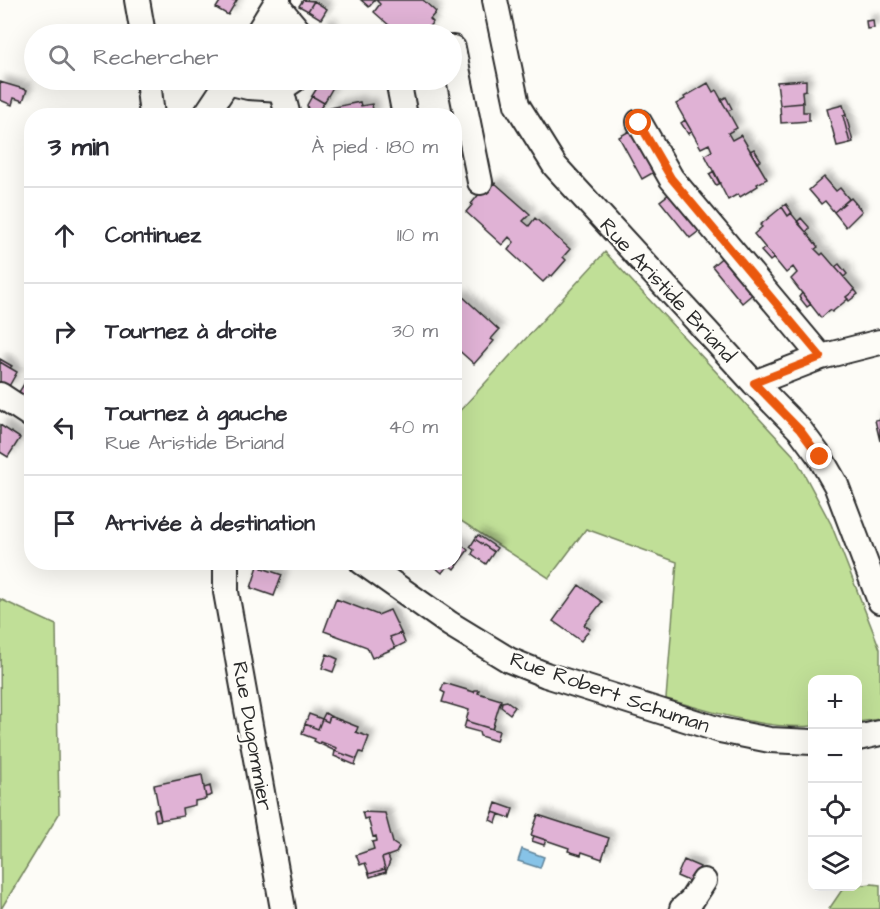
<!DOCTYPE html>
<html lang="fr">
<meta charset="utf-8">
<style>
:root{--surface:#fff;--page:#f2f2f3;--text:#2b2b33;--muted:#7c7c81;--line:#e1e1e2}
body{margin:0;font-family:"Architects Daughter",sans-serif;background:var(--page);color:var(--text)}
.controls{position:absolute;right:18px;bottom:18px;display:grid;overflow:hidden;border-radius:12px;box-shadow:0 6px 24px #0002}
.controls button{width:54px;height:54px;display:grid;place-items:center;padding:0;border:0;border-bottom:2px solid var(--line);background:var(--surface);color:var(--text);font:30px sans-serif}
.stop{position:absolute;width:18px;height:18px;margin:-14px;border:4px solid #ea580c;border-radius:50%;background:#fff}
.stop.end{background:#ea580c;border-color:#fff;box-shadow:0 2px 6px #0008}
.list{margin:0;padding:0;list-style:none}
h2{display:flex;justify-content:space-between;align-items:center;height:78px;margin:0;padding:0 24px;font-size:26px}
h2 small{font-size:20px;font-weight:400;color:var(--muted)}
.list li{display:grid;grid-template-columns:39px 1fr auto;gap:18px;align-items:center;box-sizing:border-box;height:96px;padding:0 24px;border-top:2px solid var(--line)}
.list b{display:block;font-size:22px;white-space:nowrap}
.list p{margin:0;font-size:20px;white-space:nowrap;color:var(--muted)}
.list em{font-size:20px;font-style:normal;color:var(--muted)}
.icon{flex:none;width:33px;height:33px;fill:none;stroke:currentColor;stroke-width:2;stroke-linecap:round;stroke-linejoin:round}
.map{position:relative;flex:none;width:880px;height:909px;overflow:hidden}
.search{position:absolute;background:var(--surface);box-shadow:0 6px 24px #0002;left:24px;top:24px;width:438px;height:66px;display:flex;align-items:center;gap:15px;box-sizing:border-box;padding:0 21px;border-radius:33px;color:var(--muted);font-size:22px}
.panel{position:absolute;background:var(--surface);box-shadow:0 6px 24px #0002;left:24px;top:108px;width:438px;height:462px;border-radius:24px}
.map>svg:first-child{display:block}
</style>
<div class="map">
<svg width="880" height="909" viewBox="0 0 880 909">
<defs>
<filter id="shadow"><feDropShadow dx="5.5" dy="-5.5" stdDeviation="3" flood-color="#0004"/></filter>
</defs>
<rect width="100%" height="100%" fill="#fdfcf7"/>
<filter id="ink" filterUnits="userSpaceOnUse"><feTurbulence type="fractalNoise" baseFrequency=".0167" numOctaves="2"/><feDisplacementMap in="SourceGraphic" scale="12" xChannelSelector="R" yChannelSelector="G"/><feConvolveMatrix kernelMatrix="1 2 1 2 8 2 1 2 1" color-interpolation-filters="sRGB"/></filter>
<g filter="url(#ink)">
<path fill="#c0df97" stroke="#768561" stroke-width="1.5" d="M 605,252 L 795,457 L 831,524 L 880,649 L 880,719 L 858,722 L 858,680 L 812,680 L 812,726 C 764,730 712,711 666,699 L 677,562 L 586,529 L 549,578 L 455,517 L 455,416 Z
M 0,599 L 56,625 L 59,814 L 1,909 Z
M 872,884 L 880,885 L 880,909 L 829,909 L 844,887 Z"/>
<path fill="#87c3e7" stroke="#62869c" stroke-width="1.5" d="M 522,849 L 544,857 L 540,868 L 518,861 Z"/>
<path fill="#e0b2d5" stroke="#2b2b2b" stroke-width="1.5" filter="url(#shadow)" d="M 221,0 L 237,0 L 228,15 L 216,8 Z
M 303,0 L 314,1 L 308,11 L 299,6 Z
M 361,0 L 375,0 L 369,7 Z
M 376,0 L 423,0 L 436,12 L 430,19 L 433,22 L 422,34 L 399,34 L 374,12 L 380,4 Z
M 314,1 L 327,9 L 321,19 L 308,11 Z
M 873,20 L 874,28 L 867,29 L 866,21 Z
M 330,25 L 332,34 L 324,34 L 323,27 Z
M 322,80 L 333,87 L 324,103 L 312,96 Z
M 423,80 L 439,80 L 440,84 L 424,87 Z
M 806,80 L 806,90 L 802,91 L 803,103 L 780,105 L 777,82 Z
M 0,82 L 27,90 L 23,101 L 14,98 L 12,105 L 0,100 Z
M 708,83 L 713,92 L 716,90 L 737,128 L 728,133 L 732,140 L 741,135 L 767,179 L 757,184 L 758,186 L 740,197 L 738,194 L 728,200 L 705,155 L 712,151 L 709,144 L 701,148 L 676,104 L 685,99 L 684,97 Z
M 312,96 L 324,103 L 318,111 L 309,114 L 307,105 Z
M 726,97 L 732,109 L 728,111 L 721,100 Z
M 360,102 L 361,106 L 372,104 L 374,116 L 331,116 L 330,108 Z
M 803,103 L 803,112 L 809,112 L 809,121 L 781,123 L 780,105 Z
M 843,105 L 846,115 L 843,116 L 850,143 L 837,146 L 827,109 Z
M 846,115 L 853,142 L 850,143 L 843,116 Z
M 685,120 L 692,132 L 688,134 L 681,123 Z
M 633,129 L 656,171 L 642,179 L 619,137 Z
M 754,149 L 761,160 L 757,163 L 750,151 Z
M 714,171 L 720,183 L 716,185 L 709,174 Z
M 824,177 L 836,191 L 840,188 L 849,199 L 834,212 L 825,201 L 821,204 L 809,190 Z
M 495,183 L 530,214 L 523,221 L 529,226 L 535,218 L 570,249 L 563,257 L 566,260 L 552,276 L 550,275 L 543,282 L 508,250 L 514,242 L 509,237 L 502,245 L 466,212 L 472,205 L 471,204 L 485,187 L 489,190 Z
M 673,191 L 703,228 L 690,238 L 660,201 Z
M 851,198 L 862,211 L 846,227 L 834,212 Z
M 786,204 L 792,213 L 788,216 L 782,207 Z
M 782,207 L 788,216 L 791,213 L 818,247 L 815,249 L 821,255 L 823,253 L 855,290 L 846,297 L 848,299 L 832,312 L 830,310 L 821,318 L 791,279 L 797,273 L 793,267 L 786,273 L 754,234 L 762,227 L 760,225 Z
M 801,218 L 809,227 L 809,229 L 806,232 L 797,222 Z
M 765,248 L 774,258 L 770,261 L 761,251 Z
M 725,255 L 755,292 L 742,303 L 712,266 Z
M 839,264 L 847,274 L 844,277 L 835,267 Z
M 855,290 L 858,294 L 849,301 L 846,297 Z
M 802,293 L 811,304 L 807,307 L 799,297 Z
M 461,295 L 499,330 L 491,339 L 494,341 L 474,364 L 454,346 L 454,302 Z
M 0,359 L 12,366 L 10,368 L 0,362 Z
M 0,362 L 17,372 L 8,388 L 0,383 Z
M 24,384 L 32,389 L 28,398 L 19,392 Z
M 880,419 L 880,441 L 875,420 Z
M 0,425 L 20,438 L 8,457 L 0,452 Z
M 478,535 L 497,548 L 494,552 L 475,539 Z
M 475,539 L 494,552 L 486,564 L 472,554 L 474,550 L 470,547 Z
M 456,540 L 468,550 L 457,565 L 454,562 Z
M 248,562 L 263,562 L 262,568 L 282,575 L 274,596 L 251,588 L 258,566 Z
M 429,562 L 450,562 L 442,573 Z
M 450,562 L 457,565 L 454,569 L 448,564 Z
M 579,585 L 602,602 L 584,625 L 590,629 L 581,641 L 553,621 Z
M 336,599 L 378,615 L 390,610 L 401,633 L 390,637 L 395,648 L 372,658 L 367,647 L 324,631 Z
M 401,633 L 405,643 L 395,648 L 390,637 Z
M 327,654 L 338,659 L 333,672 L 322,668 Z
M 444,683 L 474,692 L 475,690 L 479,690 L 478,693 L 501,700 L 492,729 L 466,721 L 469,710 L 442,702 L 445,693 L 441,691 Z
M 507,701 L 515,707 L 510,714 L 501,707 L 502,702 Z
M 325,713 L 330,716 L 328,722 L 322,719 Z
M 309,714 L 322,719 L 318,729 L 305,724 Z
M 330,716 L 358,727 L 356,732 L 369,737 L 363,753 L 360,752 L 357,759 L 335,751 L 337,748 L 321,742 L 320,744 L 314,741 L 315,739 L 302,734 L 305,724 L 318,729 L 322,719 L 328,722 Z
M 466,721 L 499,731 L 496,741 L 480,736 L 479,732 L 464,728 Z
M 321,742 L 337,748 L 335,751 L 320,744 Z
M 335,751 L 357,759 L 355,765 L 334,756 Z
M 202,775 L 206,799 L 195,801 L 195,805 L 182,808 L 183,816 L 161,820 L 154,785 Z
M 210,786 L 212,795 L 206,797 L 204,788 Z
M 496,803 L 513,809 L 510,818 L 493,812 Z
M 158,809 L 161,820 L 156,821 L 154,810 Z
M 362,812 L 385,813 L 393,843 L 399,847 L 396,853 L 382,858 L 385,869 L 369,874 L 365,863 L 360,865 L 356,855 L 374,849 L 372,842 L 377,841 L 376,836 L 373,837 L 368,818 L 364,819 Z
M 493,812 L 499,814 L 496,823 L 490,820 Z
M 538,815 L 609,838 L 602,859 L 582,852 L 581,855 L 568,851 L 569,848 L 531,835 Z
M 534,836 L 546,840 L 544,845 L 532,841 Z
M 388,856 L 390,861 L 386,872 L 382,858 Z
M 684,860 L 700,867 L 693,883 L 677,876 Z
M 385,869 L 386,872 L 370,877 L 369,874 Z"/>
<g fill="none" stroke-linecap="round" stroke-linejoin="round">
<g stroke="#2b2b2b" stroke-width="28">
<path id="minor" d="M 137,0 L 143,34
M 495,0 L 517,105 L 555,166 L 754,383 L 800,430 L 820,457 L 836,485 L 880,601
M 276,4 L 301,34
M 257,34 L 278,0
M 452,48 L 453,48 L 480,182
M 148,80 L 152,116
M 398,80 L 405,116
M 227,82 L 248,87 L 281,89 L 294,80
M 281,89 L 288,116
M 205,116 L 229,80
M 639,122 L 671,178 L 821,357
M 754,383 L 821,357 L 880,342
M 0,395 L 32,416
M 226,562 L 226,592 L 283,909
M 362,562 L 450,624 L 509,660 L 546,675 L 720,730 L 770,740 L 812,742
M 858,738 L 880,733
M 682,909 L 691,901 L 704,881"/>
</g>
<use href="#minor" stroke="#fdfcf7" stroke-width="24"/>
</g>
</g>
<g fill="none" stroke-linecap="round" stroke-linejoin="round" filter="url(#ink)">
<path stroke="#ea580c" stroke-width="8" d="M 639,123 L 671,178 L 821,357 L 754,383 L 800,430 L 820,457"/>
</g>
<g text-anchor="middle" stroke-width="4.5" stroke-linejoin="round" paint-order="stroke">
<g font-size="21" fill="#2b2b2b" stroke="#fdfcf7">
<text transform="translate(668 290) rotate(47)" y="7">Rue Aristide Briand</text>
<text transform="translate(610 692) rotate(19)" y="7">Rue Robert Schuman</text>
<text transform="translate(253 736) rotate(80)" y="7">Rue Dugommier</text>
</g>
</g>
</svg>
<div class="controls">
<button>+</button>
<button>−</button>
<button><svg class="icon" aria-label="locate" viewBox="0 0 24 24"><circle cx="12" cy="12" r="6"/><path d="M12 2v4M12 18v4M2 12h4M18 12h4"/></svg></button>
<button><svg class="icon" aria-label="layers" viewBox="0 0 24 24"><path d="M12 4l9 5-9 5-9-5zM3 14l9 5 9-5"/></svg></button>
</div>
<div class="stop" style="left:639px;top:123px"></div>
<div class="stop end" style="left:820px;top:457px"></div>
<div class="search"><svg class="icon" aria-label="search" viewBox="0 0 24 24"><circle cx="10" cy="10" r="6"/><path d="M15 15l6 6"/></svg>Rechercher</div>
<section class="panel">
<h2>3 min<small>À pied · 180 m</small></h2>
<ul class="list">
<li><svg class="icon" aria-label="ahead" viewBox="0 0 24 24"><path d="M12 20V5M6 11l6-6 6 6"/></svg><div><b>Continuez</b></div><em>110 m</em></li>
<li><svg class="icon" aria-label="right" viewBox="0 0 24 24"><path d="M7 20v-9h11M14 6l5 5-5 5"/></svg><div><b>Tournez à droite</b></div><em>30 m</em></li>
<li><svg class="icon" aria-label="left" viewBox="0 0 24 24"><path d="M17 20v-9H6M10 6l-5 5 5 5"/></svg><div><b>Tournez à gauche</b><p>Rue Aristide Briand</p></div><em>40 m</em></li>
<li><svg class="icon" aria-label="arrive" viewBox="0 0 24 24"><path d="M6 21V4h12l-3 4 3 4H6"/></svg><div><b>Arrivée à destination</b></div></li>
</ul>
</section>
</div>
